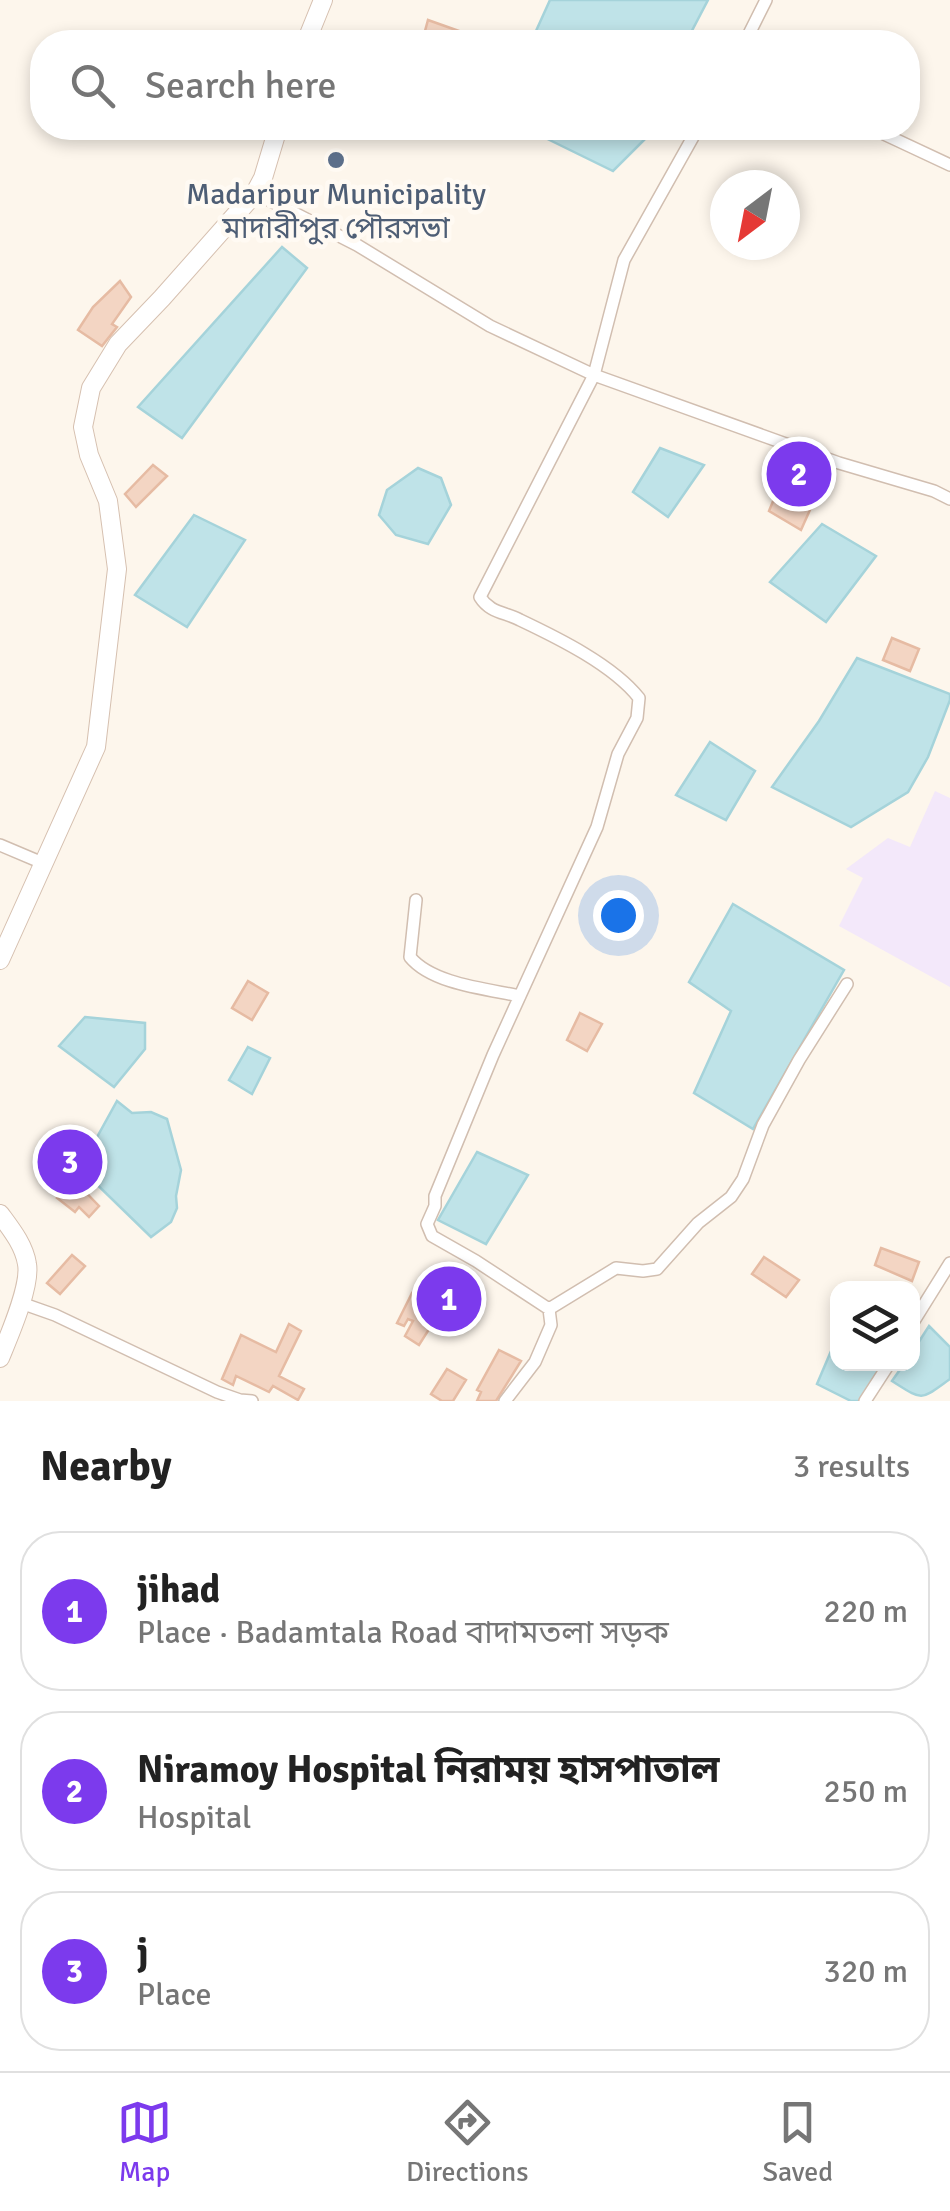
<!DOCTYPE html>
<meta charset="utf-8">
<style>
:root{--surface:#fff;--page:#f2f2f2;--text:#222;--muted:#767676;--line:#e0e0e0;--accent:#7c3aed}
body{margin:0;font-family:Signika,"Noto Sans Bengali",sans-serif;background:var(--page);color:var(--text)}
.controls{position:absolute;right:30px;bottom:30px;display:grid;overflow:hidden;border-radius:20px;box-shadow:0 5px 15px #0003}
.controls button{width:90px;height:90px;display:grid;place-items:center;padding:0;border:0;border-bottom:2px solid var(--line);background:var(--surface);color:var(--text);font:50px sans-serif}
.compass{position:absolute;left:710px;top:170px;width:90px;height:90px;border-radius:50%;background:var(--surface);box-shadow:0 5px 15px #0003;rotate:212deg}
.you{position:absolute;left:618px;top:915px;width:35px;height:35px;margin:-25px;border:8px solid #fff;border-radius:50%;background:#1a73e8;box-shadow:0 0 0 15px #1a73e833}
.badge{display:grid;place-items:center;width:65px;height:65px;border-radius:50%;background:var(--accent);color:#fff;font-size:32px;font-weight:700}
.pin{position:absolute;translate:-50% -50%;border:5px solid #fff;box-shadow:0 2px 10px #0006}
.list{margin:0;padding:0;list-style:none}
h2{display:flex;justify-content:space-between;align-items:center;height:130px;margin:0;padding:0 40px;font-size:42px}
h2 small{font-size:32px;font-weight:400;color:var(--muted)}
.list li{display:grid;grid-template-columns:65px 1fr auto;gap:30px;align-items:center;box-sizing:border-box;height:160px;margin:0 20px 20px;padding:0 20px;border:2px solid var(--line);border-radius:40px}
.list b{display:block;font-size:38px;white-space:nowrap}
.list p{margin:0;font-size:32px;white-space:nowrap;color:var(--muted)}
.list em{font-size:32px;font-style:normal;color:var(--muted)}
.icon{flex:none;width:55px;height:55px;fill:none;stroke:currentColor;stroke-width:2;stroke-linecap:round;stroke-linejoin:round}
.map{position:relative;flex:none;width:950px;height:1401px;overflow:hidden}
.search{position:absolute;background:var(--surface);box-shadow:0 5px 15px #0003;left:30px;right:30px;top:30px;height:110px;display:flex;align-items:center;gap:25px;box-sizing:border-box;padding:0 35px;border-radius:40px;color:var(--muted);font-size:38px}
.sheet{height:670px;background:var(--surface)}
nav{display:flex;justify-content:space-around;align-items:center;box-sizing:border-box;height:140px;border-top:2px solid var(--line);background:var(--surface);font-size:28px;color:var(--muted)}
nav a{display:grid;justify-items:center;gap:5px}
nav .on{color:var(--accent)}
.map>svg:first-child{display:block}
</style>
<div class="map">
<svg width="950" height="1401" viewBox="0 0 950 1401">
<rect width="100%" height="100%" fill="#fdf6ec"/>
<path fill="#f3e8fa" d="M 935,791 L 950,798 L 950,987 L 839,926 L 863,878 L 846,869 L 888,838 L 910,847 Z"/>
<path fill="#bfe3e8" stroke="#a5d3da" stroke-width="2.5" d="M 550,0 L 708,0 L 686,42 L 531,42 Z
M 525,128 L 651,128 L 649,135 L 613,171 Z
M 282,247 L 307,268 L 182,438 L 138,407 Z
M 660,448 L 704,465 L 668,517 L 633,492 Z
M 418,468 L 441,478 L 451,505 L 428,544 L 396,535 L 379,515 L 387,490 Z
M 194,515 L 245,540 L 187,627 L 135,595 Z
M 822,524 L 876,556 L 826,622 L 770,582 Z
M 857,658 L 950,694 L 950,700 L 928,757 L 908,792 L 851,827 L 772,787 L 819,721 Z
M 710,742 L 755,771 L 726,820 L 676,795 Z
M 733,904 L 844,970 L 753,1129 L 694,1093 L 731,1011 L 689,982 Z
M 85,1017 L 145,1023 L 145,1049 L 114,1087 L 59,1046 Z
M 248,1047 L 270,1058 L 252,1094 L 229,1080 Z
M 117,1101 L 132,1113 L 151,1112 L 167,1119 L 181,1170 L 176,1196 L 177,1208 L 171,1222 L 151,1237 L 80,1168 Z
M 477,1152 L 528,1175 L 486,1244 L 438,1220 Z
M 929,1326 L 950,1347 L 950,1379 C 919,1401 924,1401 892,1381 L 904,1364 L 912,1364 L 913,1351 Z
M 837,1337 L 838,1364 L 882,1364 L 860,1401 L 851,1401 L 817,1384 Z"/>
<path fill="#f3d5c3" stroke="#e6bba3" stroke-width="2.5" d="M 428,20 L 487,41 L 487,42 L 422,42 Z
M 120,281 L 131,297 L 112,324 L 117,327 L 102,346 L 78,330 L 93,307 Z
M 153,465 L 167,476 L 136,507 L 125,494 Z
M 806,484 L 818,492 L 801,530 L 769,511 L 776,494 L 790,489 L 798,492 Z
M 892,638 L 919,649 L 910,671 L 883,660 Z
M 248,981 L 268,993 L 252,1020 L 232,1008 Z
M 580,1013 L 602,1024 L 587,1051 L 567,1040 Z
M 67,1173 L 99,1206 L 89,1217 L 79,1207 L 75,1212 L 57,1198 L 63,1192 L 55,1185 Z
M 881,1248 L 919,1262 L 912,1281 L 875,1265 Z
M 72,1255 L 85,1266 L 60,1294 L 47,1283 Z
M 764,1257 L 799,1280 L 786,1297 L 752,1274 Z
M 412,1293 L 421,1298 L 417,1305 L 433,1316 L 430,1322 L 433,1323 L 419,1345 L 405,1336 L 413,1321 L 408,1319 L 404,1326 L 397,1323 Z
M 289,1324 L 301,1331 L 279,1376 L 304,1389 L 298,1400 L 273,1386 L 269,1392 L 236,1376 L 233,1385 L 222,1379 L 241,1335 L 276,1352 Z
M 499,1350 L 521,1361 L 496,1401 L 477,1401 L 481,1392 L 477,1390 Z
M 447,1369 L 466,1380 L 453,1401 L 442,1401 L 431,1394 Z"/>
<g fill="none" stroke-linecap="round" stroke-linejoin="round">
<g stroke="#d1beb0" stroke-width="14">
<path id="street" d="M 745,42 L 766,0
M 871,128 L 950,165
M 255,193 L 357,245 L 490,326 L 594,375 L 839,463 L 934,491 L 950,499
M 0,845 L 45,864
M 416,900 L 410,957 C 432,984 487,989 520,996
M 21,1303 L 55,1315 L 217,1392 L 240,1400 L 252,1401
M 549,1309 L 616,1268 L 643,1271 L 657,1269 L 698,1223 L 731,1197 L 743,1179 L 763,1125 L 799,1060 L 847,984
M 912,1324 L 950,1263
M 505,1401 L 535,1362 L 551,1325 L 549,1309 L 476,1261 L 432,1236 L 427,1224 L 435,1206 L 435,1196 L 493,1055 L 597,827 L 618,754 L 637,718 L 639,698 C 613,665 558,638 520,620 C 505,612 490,613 480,597 L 594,375 L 624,260 L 698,128
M 865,1401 L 889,1364"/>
</g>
<g stroke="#d6c0b0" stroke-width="20">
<path id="secondary" d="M 306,42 L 323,0
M 0,960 L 96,747 L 117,569 L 108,501 L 89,455 L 83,427 L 91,388 L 118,344 L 162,298 L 255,193 L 263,178 L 278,128
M 0,1214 C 11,1229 24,1245 27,1264 C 31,1286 9,1336 0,1358"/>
</g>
<use href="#street" stroke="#fff" stroke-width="11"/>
<use href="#secondary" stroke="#fff" stroke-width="18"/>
</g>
<circle fill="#5c6f8a" stroke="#fffaf3" stroke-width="4" cx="336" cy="160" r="10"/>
<g text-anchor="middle" stroke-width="9" stroke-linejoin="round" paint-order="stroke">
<g font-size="30" fill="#4e5e75" stroke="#fffaf3">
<text x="336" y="204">Madaripur Municipality<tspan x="336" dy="34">মাদারীপুর পৌরসভা</tspan></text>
</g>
</g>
</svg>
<div class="controls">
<button><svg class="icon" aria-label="layers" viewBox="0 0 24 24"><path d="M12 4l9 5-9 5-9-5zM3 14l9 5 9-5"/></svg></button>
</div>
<svg class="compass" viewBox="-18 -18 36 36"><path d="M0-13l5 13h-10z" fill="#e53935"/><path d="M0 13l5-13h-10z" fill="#767676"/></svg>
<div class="you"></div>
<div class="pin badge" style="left:449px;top:1299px">1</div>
<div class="pin badge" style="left:799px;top:474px">2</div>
<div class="pin badge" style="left:70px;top:1162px">3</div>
<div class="search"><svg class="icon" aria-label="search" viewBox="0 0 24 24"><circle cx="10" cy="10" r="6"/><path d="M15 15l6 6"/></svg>Search here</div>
</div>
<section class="sheet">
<h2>Nearby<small>3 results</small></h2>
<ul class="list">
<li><span class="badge">1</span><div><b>jihad</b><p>Place · Badamtala Road বাদামতলা সড়ক</p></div><em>220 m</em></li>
<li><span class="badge">2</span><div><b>Niramoy Hospital নিরাময় হাসপাতাল</b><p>Hospital</p></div><em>250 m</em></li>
<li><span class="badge">3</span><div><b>j</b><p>Place</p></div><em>320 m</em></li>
</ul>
</section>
<nav>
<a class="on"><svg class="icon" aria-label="map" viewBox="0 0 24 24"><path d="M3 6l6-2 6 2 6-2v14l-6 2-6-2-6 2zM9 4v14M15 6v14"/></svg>Map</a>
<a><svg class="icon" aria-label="directions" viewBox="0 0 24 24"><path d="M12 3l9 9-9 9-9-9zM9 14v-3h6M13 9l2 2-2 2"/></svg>Directions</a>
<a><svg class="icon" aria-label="saved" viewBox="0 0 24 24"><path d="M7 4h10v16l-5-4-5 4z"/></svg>Saved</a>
</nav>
